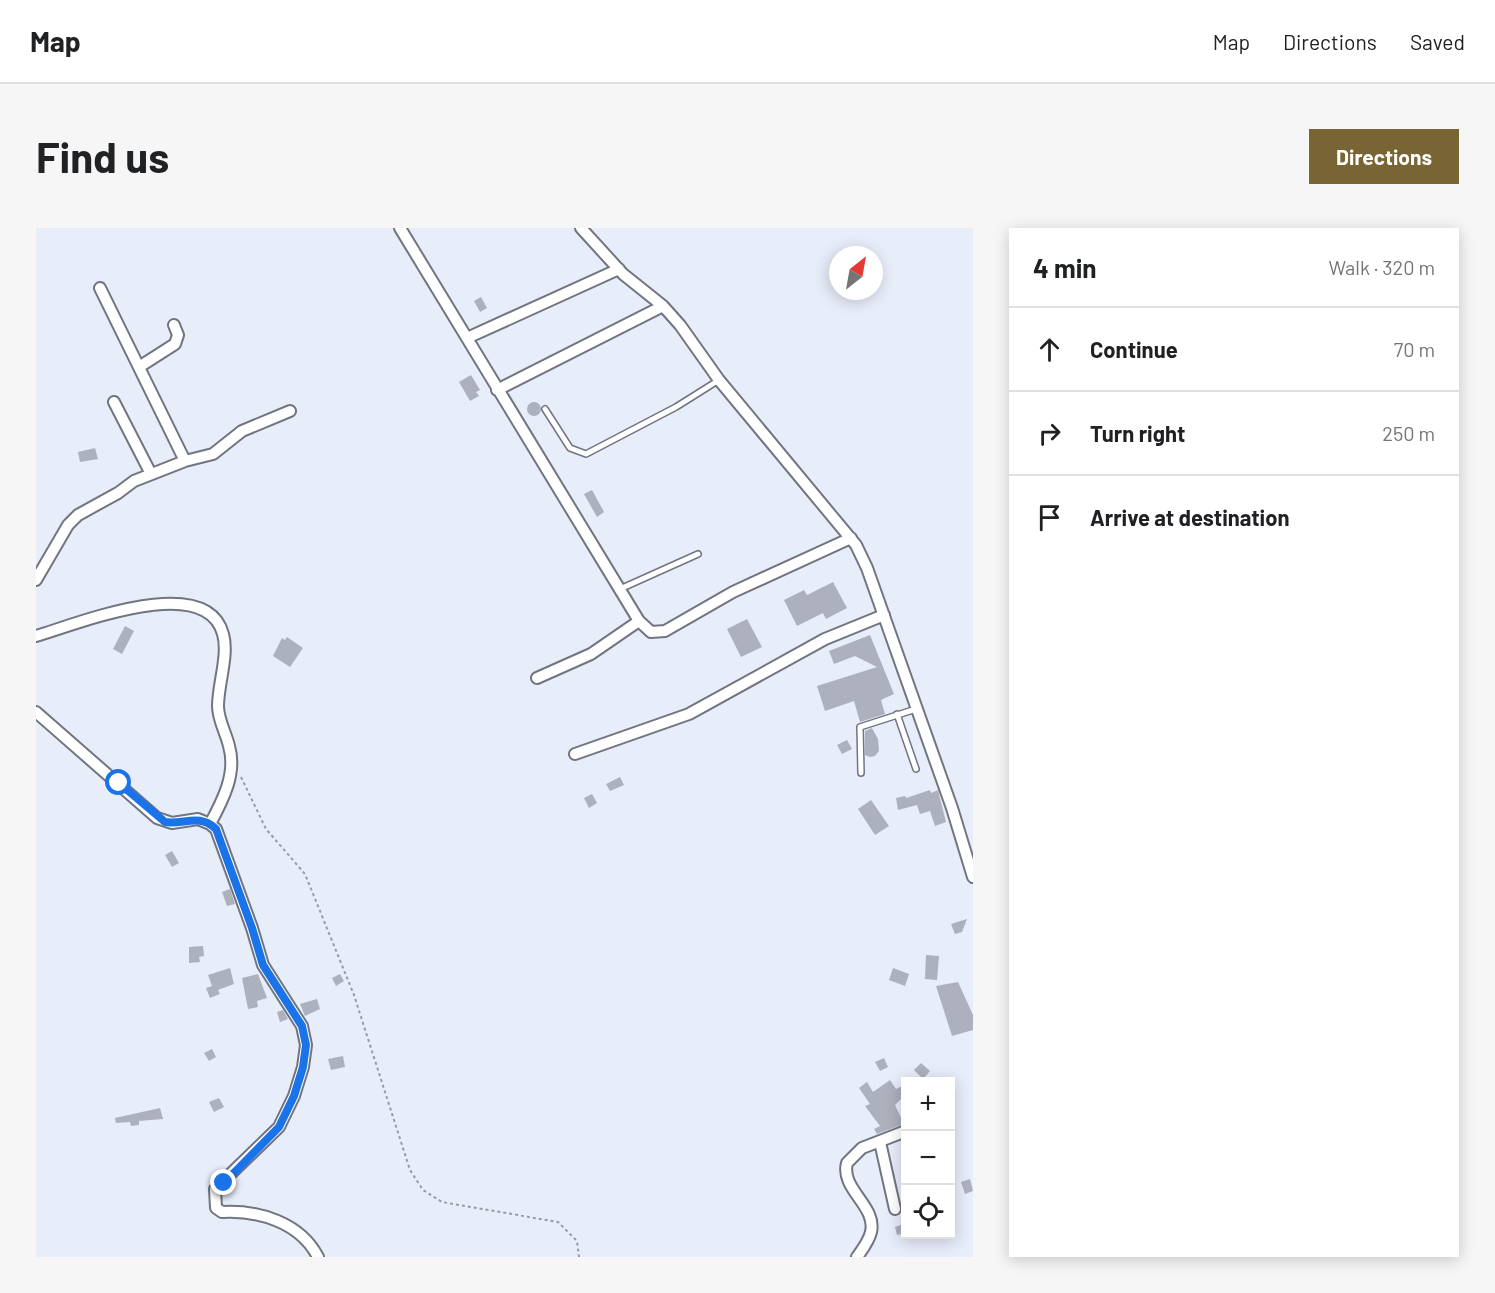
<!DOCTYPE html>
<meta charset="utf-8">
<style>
:root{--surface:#fff;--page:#f6f6f6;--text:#202124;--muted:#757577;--line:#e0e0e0;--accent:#796534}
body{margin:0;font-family:Barlow,sans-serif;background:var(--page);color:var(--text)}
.controls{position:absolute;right:18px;bottom:18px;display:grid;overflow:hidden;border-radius:0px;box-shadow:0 3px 15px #0003}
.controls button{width:54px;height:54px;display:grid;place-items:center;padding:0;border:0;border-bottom:2px solid var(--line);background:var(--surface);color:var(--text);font:30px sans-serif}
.compass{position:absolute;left:793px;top:18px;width:54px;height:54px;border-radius:50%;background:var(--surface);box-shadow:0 3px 15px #0003;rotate:31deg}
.stop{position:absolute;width:18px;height:18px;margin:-14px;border:4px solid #1a73e8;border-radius:50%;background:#fff}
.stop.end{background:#1a73e8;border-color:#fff;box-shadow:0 2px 6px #0008}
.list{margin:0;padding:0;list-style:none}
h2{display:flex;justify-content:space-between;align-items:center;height:78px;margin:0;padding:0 24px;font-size:26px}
h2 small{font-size:20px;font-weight:400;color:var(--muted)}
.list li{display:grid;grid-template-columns:39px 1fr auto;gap:18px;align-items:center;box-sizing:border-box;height:84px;padding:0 24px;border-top:2px solid var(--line)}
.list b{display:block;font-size:22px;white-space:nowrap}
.list em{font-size:20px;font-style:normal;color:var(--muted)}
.icon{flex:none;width:33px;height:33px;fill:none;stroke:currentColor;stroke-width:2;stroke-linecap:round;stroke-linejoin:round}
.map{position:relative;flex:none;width:937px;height:1029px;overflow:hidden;border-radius:0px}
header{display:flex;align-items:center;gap:36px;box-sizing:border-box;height:84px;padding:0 30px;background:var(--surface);border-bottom:2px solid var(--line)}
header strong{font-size:28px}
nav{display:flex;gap:33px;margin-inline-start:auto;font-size:21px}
.intro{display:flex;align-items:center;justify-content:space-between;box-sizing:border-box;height:144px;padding:0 36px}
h1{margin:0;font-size:42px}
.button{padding:15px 27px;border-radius:0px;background:var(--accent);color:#fff;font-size:21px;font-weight:700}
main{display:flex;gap:36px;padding:0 36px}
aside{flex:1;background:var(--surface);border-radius:0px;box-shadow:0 3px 15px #0003}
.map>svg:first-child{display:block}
</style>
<header>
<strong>Map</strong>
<nav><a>Map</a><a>Directions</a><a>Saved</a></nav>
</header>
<div class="intro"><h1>Find us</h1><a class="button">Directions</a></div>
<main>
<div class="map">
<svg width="937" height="1029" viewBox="0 0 937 1029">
<rect width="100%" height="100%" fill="#e8edfa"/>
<path fill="#acb1bd" d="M 445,69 L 451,80 L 444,84 L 438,73 Z
M 435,147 L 444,162 L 440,164 L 443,168 L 434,173 L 423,154 Z
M491 181a7 7 0 1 1 14 0a7 7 0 1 1-14 0Z
M 59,220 L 62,231 L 44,234 L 42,224 Z
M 556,262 L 568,284 L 561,289 L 548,266 Z
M 797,354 L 811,380 L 790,391 L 787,385 L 761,398 L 748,372 L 768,362 L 771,367 Z
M 711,391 L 726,419 L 705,429 L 691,401 Z
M 89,398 L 98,403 L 86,426 L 77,421 Z
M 834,407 L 858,466 L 845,472 L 849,486 L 824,494 L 818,473 L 789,483 L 781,458 L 841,439 L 819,428 L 798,436 L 793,423 Z
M 251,409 L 267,420 L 254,439 L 237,428 L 246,410 L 249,412 Z
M 836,500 L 842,511 L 843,523 L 839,528 L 834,529 L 829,527 L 829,503 Z
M 811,512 L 816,521 L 806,526 L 801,517 Z
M 584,549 L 588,557 L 574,563 L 570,556 Z
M 894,562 L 895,565 L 902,562 L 910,594 L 899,598 L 894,583 L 884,586 L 881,577 L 862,582 L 860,570 L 869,568 L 870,570 Z
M 556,566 L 561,575 L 553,580 L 548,570 Z
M 835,572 L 853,598 L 839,607 L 822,581 Z
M 136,623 L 143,635 L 136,639 L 129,627 Z
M 194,661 L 199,676 L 191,678 L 186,664 Z
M 931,691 L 926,704 L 919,706 L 915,696 Z
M 167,718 L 168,728 L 163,729 L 164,734 L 153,735 L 153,719 Z
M 890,727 L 903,728 L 901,752 L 889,751 Z
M 194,740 L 198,756 L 182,762 L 184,766 L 174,770 L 170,760 L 176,758 L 172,747 Z
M 857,740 L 873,746 L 869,758 L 853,752 Z
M 222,746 L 231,770 L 221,773 L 222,779 L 212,781 L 206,750 Z
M 304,746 L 308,753 L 300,758 L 296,750 Z
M 922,754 L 937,787 L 937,802 L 916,808 L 900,758 Z
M 281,771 L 284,781 L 269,788 L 264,776 Z
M 247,782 L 252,791 L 244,794 L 241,784 Z
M 176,821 L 180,829 L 173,833 L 168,825 Z
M 307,828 L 309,839 L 295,842 L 292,831 Z
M 848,830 L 852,839 L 844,843 L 839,834 Z
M 885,835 L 894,843 L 887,851 L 878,842 Z
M 854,852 L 860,861 L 870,856 L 870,866 L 859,877 L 868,896 L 841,906 L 838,901 L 844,898 L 829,878 L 834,876 L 823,860 L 831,854 L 837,864 Z
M 183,870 L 188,879 L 178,884 L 173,874 Z
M 124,880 L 127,891 L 103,893 L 103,897 L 95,898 L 94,894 L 80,895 L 79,890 Z
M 934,951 L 937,963 L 929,966 L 925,954 Z
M 870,995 L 870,1005 L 861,1007 L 859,999 Z"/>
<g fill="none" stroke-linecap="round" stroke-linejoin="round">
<g stroke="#707580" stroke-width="8">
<path id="service" d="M 509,181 L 534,220 L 550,226 L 640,179 L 683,152
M 584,361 L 662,326
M 861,486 L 880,541
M 825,545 L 824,499 L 880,481"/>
</g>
<g stroke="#707580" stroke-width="14">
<path id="minor" d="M 364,0 L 603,393 L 615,404 L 629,403 L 697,364 L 815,310
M 545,0 L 587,46 L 627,78 L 644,97 L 683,152 L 820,317 L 831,340 L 916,580 L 937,649
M 64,60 L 149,233
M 431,110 L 583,41
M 103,139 L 139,116 L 142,107 L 138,97
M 461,162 L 627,78
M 78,174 L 115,246
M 0,352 L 32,297 L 42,287 L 82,265 L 98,253 L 149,233 L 177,226 L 206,203 L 254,183
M 0,408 C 41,396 170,343 187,406 C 193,427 182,456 182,478 C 182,492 190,505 193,518 C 201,545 187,572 174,596
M 501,450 L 555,426 L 603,393
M 0,484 L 121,590 L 136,595 L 162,591 L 174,596 L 180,601 L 216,700 L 227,737 L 266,798 L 270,817 L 267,839 L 258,868 L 243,899 L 179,961 L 180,980 L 186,984 C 222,982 264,994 282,1029
M 539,526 L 653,486 L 789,411 L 848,387
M 844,914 L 859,981
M 821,1029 C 826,1022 833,1013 835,1004 C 841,978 804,961 811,935 L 826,920 L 870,903"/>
</g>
<path stroke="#989ba5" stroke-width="2" stroke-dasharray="3 3" stroke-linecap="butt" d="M 205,549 L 230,601 L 269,646 L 318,767 L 374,942 L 387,962 L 406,974 L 522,994 L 541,1013 L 543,1029"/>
<use href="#service" stroke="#fff" stroke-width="5"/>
<use href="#minor" stroke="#fff" stroke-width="10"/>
</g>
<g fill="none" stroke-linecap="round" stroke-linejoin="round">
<path stroke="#1a73e8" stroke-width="8" d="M 83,555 L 129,594 C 148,597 163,585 180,601 L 216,700 L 227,737 L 266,798 L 270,817 L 267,839 L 258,868 L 243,899 L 188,955"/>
</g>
</svg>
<div class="controls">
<button>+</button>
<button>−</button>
<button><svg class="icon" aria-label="locate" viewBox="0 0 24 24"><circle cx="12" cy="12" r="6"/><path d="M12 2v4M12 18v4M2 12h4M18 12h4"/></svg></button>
</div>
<svg class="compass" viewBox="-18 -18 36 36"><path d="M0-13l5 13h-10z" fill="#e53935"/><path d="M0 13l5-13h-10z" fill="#757577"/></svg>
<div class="stop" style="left:83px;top:555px"></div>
<div class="stop end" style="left:188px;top:955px"></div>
</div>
<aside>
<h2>4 min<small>Walk · 320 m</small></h2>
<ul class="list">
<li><svg class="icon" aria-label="ahead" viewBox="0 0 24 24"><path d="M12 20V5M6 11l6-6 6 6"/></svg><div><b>Continue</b></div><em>70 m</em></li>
<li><svg class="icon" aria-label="right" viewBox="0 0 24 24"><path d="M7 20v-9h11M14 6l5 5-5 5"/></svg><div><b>Turn right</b></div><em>250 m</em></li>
<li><svg class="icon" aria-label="arrive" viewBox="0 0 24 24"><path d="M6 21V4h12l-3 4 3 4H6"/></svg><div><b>Arrive at destination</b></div></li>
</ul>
</aside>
</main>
